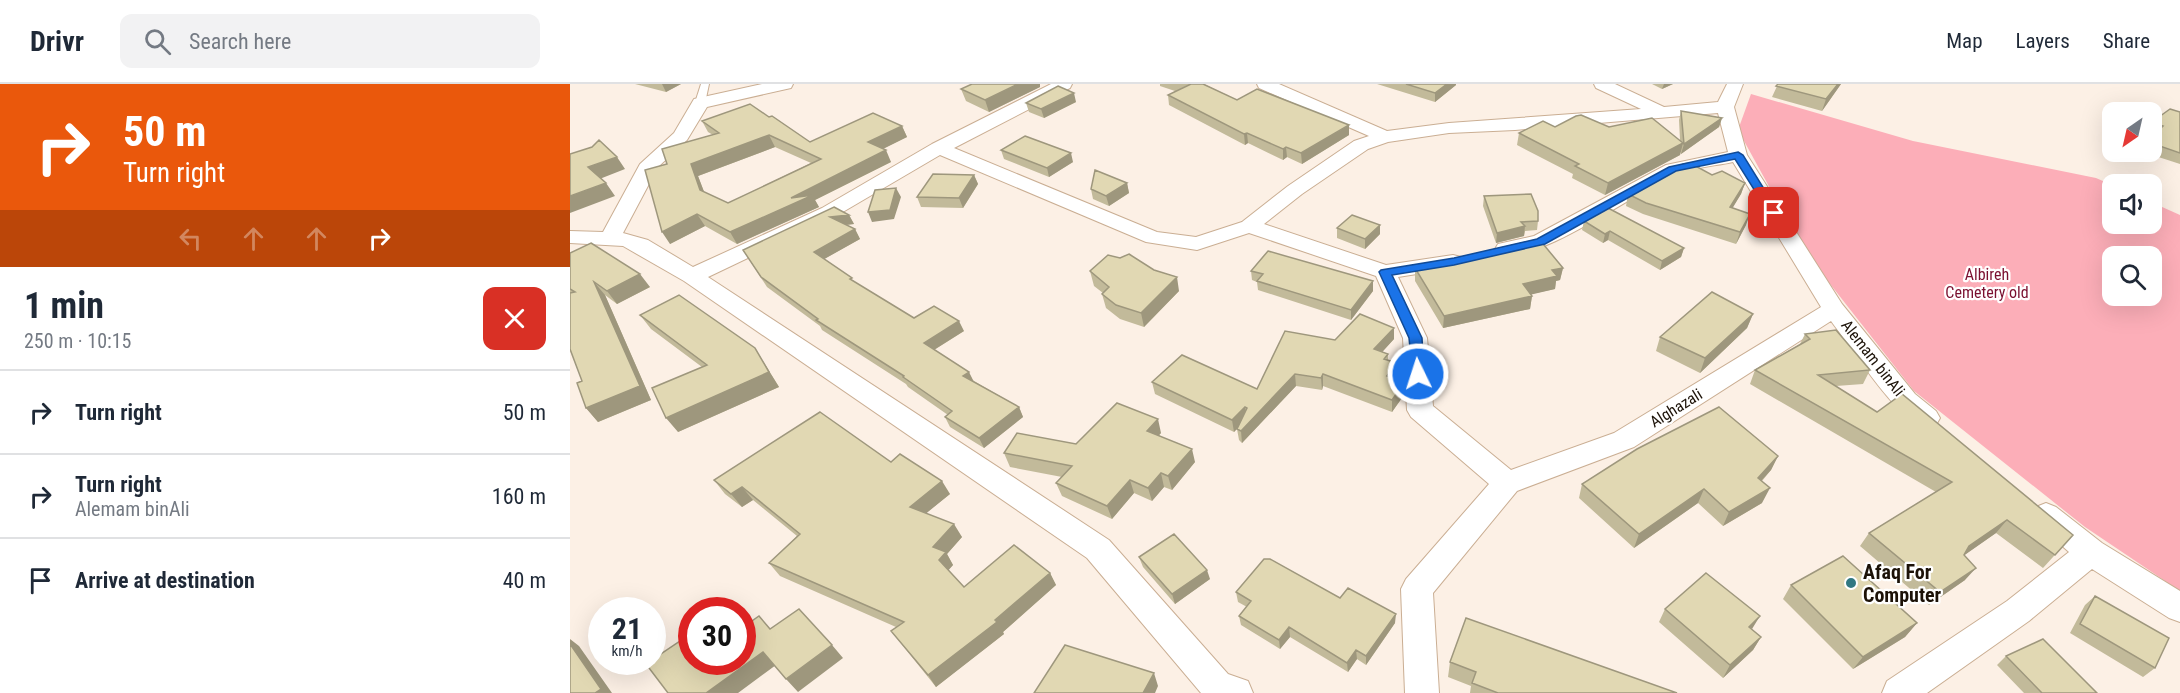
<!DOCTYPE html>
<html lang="en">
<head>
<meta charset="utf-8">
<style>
  :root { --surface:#fff; --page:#f2f2f3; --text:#1f2937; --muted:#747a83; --line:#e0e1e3 }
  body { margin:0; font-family:"Roboto Condensed",sans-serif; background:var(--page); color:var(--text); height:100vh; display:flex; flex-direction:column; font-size:22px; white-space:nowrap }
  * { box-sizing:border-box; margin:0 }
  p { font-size:20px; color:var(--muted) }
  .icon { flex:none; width:33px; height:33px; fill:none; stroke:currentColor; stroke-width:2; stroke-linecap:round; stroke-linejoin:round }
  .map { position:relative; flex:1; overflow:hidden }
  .side { display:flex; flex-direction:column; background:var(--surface); width:570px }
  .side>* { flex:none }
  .hud { background:#ea580c; color:#fff; overflow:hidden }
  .needle { width:39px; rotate:214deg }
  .buttons { position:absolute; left:1532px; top:18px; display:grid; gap:12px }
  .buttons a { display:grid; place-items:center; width:60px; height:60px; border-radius:12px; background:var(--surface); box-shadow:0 6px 24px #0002; font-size:30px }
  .speed { position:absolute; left:18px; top:513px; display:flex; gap:12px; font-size:30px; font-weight:700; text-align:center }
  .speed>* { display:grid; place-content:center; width:78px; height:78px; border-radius:50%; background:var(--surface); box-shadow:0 6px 24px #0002; line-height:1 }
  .speed small { font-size:15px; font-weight:400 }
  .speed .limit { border:9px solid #d22; background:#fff; color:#111 }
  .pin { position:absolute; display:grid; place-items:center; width:51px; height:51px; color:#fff; margin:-26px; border-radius:12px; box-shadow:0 3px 9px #0006 }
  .me { position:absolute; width:66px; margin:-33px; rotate:356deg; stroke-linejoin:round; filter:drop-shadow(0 0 4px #0008) }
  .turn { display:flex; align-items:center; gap:21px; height:126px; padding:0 24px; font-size:27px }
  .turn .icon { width:78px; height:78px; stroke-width:2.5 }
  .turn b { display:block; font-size:42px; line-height:51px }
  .lanes { display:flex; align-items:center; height:57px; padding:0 24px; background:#0003; justify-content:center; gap:30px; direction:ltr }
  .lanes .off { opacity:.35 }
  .round { display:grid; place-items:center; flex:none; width:63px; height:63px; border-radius:12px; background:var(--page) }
  .head { display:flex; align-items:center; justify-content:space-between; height:102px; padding:0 24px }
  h1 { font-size:36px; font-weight:700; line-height:45px }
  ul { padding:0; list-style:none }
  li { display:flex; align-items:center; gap:18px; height:84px; padding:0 24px; border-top:2px solid var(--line) }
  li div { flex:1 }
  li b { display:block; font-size:22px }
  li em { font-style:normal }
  header { display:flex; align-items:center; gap:36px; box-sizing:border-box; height:84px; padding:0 30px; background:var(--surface); border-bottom:2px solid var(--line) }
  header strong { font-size:28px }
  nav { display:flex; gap:33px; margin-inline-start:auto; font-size:21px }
  .search { width:420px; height:54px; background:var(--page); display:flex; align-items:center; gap:15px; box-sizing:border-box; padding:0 21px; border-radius:12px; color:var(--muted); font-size:22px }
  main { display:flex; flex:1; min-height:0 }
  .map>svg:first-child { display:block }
  .green { fill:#fcaeb8; fill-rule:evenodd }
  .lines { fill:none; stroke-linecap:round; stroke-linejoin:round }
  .lane-casing { stroke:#caae93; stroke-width:2 }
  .street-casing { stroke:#caae93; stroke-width:2 }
  .lane { fill:#fff; fill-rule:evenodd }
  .street { fill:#fff; fill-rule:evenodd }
  .wall { fill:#c2ba9a; fill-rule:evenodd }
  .shaded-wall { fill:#9e977d }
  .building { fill:#e1d8b3; stroke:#9e977d; stroke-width:1.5; fill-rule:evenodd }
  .route { fill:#1a73e8; stroke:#114b97; stroke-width:1.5 }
  .poi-dot { fill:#317882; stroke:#fff; stroke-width:2 }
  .labels { text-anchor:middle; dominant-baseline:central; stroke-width:4.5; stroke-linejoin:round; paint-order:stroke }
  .park-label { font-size:16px; fill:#7a0f2f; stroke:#fff }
  .street-label { font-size:16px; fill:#1c1208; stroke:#fff }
  .near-poi-label { font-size:20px; font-weight:bold; fill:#1c1208; stroke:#fff; text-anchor:start }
</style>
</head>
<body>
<header>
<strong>Drivr</strong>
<div class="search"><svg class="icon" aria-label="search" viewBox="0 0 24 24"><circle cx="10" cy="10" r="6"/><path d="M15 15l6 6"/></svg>Search here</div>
<nav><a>Map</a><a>Layers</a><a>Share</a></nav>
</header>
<main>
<section class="side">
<div class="hud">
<div class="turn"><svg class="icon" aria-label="right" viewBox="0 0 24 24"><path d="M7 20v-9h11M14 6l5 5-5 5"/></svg><div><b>50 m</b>Turn right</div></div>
<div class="lanes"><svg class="icon off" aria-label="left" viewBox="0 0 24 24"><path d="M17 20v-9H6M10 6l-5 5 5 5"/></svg><svg class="icon off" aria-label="ahead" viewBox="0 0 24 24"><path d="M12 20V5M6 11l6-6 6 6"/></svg><svg class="icon off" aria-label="ahead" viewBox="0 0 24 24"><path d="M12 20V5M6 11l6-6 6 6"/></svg><svg class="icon" aria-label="right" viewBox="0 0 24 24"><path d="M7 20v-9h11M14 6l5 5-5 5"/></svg></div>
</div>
<div class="head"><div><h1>1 min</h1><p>250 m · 10:15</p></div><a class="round" style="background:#d93025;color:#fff"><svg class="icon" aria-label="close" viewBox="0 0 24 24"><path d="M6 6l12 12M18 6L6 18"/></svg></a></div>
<ul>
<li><svg class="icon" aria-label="right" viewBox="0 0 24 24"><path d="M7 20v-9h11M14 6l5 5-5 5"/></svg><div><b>Turn right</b></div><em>50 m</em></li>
<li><svg class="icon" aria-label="right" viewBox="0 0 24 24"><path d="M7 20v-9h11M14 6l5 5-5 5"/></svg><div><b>Turn right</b><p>Alemam binAli</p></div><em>160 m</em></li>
<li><svg class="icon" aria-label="arrive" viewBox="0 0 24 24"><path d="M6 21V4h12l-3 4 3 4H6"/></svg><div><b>Arrive at destination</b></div><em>40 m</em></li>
</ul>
</section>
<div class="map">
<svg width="1610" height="609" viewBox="0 0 1610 609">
  <rect width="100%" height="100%" fill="#fcf0e5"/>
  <path class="green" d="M1181 10 1343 57 1526 94 1542 101V140H1581V118L1610 131V507L1515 443 1344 307 1235 168 1168 46ZM1542 172H1581V212H1542Z"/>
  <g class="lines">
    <g class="lane-casing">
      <path id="lane" d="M131 0H139L135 19 130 22 125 19Z"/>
    </g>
    <g class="street-casing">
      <path id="street" d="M192 0H223L221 4 137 23 117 56 88 83 53 149 78 156 123 183 252 124 362 60 481 0H502L500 4 384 64 587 148 626 153 672 138 718 102 784 57 799 52 689 4 687 0H709L817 47 879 39 1071 25 1026 4 1024 0H1045L1094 23 1148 18 1157 0H1173L1164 23 1177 71 1272 220 1345 310 1366 327 1370 334 1366 341C1360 343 1355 344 1348 341 1323 328 1280 262 1261 237L1064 363 947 407 863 509 869 609H835L831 505 836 495 919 400 841 333 837 326 833 254 806 192 679 149 627 166 576 158 370 71 266 132 138 193 539 456 658 590 678 597 683 609H631L517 474 114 197 53 162 0 159V147L33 148 70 80 104 49 124 15ZM1148 29 1158 68 1096 81 964 152 928 160 925 165 928 170C972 180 1065 107 1108 90 1125 83 1145 82 1163 78L1251 223 1044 349 941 386 863 322 857 254 828 193 891 183 894 178 891 173 883 171 816 181 694 140 732 110 798 65 818 58 879 49 945 46Z
        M1476 419 1486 423 1532 459 1610 507V538L1599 534 1522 485 1459 537 1357 609H1312L1317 597 1437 517 1499 468 1466 439 1461 431 1466 423Z"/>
    </g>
    <use href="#lane" class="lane"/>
    <use href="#street" class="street"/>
  </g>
  <path class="wall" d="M65 0H111L96 8Z
    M590 0H634L667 16 779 51 732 80 717 73 713 76 678 59 675 61 599 21 598 11 605 7 590 2Z
    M807 0H886V1L865 18Z
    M1082 0H1103L1092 5Z
    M1208 0H1271L1252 27 1202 13Z
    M470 3 419 28 396 17 391 5Z
    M506 18 474 34 459 28 456 19Z
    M1111 27 1152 34 1149 43 1111 70V67L1110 71 1035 111 1002 94 1003 90 947 61 949 49 985 43H1039L1110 56 1109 36Z
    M1610 28V80L1573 68H1581V53L1584 50 1581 49V40L1582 38Z
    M199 33 240 58 332 42 337 53 312 65 321 78 245 116 249 123 167 160 135 142 100 160 97 80 143 51 138 48 132 37ZM205 63 241 79 158 119 134 108 128 92Z
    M431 66 503 78 479 93 434 75Z
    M404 91 408 100 393 124 351 123 347 113Z
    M1142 91 1175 99 1171 110 1162 124 1176 141 1166 160 1073 130 1056 122 1058 110Z
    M557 99 559 109 539 122 523 115 521 105Z
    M914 112 968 137 967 146 955 147 954 152 926 159 913 122Z
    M279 131 284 140 276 141 285 145 290 155 254 175 285 198 344 234 394 247 364 266 404 297 449 323 453 333 414 364 380 343 375 333 378 331 338 303 336 300 252 246 250 242 197 203 173 166Z
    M1014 137 1114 164 1111 173 1090 186 1038 156 1033 159 1012 146Z
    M810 141V150L795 165 767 154V144Z
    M0 169 80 203 47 220 35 211 81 316 28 338 16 324 12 297 0 265Z
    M845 184H993L990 196 986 197 985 205 961 210 962 212 960 225 873 244 845 197Z
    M520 187 609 207 574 243 550 235 536 224 532 210 533 209 524 202Z
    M681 187 803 207 781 236 688 206 687 198 682 196Z
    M1183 230 1177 244 1130 289 1086 267 1090 253Z
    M70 231 194 279 209 303 108 348 132 283 81 245Z
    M824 244V255L812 268 818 270V276L826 291 824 295 834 299V311L822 328 753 302 752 306 726 302 672 359 669 356 667 345 664 348 585 310 582 298 687 305 765 256Z
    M1235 250 1300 286 1293 300 1266 302 1503 451 1473 484 1426 449 1394 471 1395 496 1359 521 1290 462 1299 449 1366 408 1180 300 1185 286 1230 260Z
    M591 349 589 351 625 378 602 406 594 403 582 417 564 409 542 435 492 412 486 399 492 393 440 383 434 369Z
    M1208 372 1201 386 1192 397V419L1153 442 1128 419 1064 464 1009 414 1012 400Z
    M321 378 380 410 356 429 392 453 377 470 383 481 378 486 394 503 480 489 486 501 433 548 434 550 366 603 321 547 326 543 210 492 199 479 227 452 183 416 172 423 155 410 144 396Z
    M569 473 640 495 605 520 573 483Z
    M1221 501 1347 539 1335 553 1283 585 1213 515Z
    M666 508 770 514 825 539 796 581 787 575 778 588 720 553 710 565 671 541 669 532 677 523 668 518Z
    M1525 512 1585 584 1573 593 1500 549 1515 521Z
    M1095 525 1182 546 1191 553 1183 566 1153 594 1089 538Z
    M1436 572 1527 609H1454L1427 581Z
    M880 578 1107 609H900L901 602 878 593Z"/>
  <path class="shaded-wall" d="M92 0H111L96 8Z
    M448 0H470V3L419 28 415 16Z
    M877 0H886V1L865 18V9Z
    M1094 0H1103L1092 5Z
    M1268 0H1271L1252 27 1256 15Z
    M504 9 506 18 474 34 471 25Z
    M1152 34 1149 43 1111 70 1114 60Z
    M779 41V51L732 80 731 69Z
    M332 42 337 53 303 70 298 58Z
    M677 49 678 59 675 61 674 50Z
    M199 51 205 63 128 92 138 118 130 106 121 80Z
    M1113 59 1110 71 1035 111 1038 99Z
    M716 63 717 73 713 76V65Z
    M316 66 321 78 245 116 249 123 167 160 160 148 221 114Z
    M501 69 503 78 479 93 477 84Z
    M47 73 55 85 27 96 18 83Z
    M404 91 408 100 393 124 389 114Z
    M36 99 45 112 0 129V112Z
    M557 99 559 109 539 122 536 112Z
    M1175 99 1171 110 1156 135 1160 123Z
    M326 104 331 113 324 135 302 138 298 128Z
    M127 130 135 142 100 160 92 148Z
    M1180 130 1176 141 1166 160 1170 148Z
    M279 131 284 140 265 142 260 133Z
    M810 141V150L795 165V155Z
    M955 142 954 152 926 159 927 149Z
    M285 145 290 155 249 178 244 168Z
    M1040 147 1038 156 1033 159 1035 150Z
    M1114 164 1111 173 1090 186 1092 177Z
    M993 184 990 196 986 197 985 205 951 213 953 200 982 186Z
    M70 190 80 203 47 220 37 207Z
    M607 193 609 207 574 243 571 229Z
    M803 197V207L781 236V226Z
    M24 198 35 211 81 316 28 338 16 324Z
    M962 212 960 225 873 244 874 232Z
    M1183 230 1177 244 1130 289 1135 274Z
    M389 237 394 247 359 269 354 259Z
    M824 244V255L804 277V265Z
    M185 264 209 303 108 348 96 334Z
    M827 279 826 291 817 304V292Z
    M399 288 404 298 393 292Z
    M725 290 726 302 672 359 671 347Z
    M753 290V302L752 306 751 294Z
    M834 299V311L822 328V316Z
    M449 323 453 333 414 364 409 354Z
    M675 323 677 334 664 348 662 336Z
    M588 335 591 349 581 360 577 347Z
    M622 365 625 378 602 406 598 392Z
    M1208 372 1201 386 1181 408 1188 394Z
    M591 389 594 403 582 417 578 404Z
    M560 396 564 409 542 435 537 422Z
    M372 397 380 410 348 436 340 423Z
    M172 403 183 416 172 423 161 410Z
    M1200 404 1192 419 1153 442 1159 428Z
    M1134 405 1128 419 1064 464 1069 450Z
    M1437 436 1426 449 1389 475 1399 462Z
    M384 440 392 453 377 470 383 481 376 489 369 476 363 463Z
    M1406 484 1395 496 1359 521 1370 508Z
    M637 486 640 495 605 520 602 510Z
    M480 489 486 501 433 548 434 550 366 603 358 591 425 536Z
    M826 530 825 539 796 581V572Z
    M1190 532 1182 545 1179 543Z
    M1347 539 1335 553 1283 585 1293 573Z
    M719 543 720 553 710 565 709 556Z
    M1191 553 1183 566 1153 594 1160 581Z
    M0 555 9 562 42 609H25L0 560Z
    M262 561 273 574 228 608 216 595Z
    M786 566 787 575 778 588 777 579Z
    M193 568 206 581 168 609H136Z
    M584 589 588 602 585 609H573Z"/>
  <path class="building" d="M402 0H448L415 16 391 5Z
    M621 0H633L667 16 687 5 779 41 731 69 716 63 713 65 677 49 674 50 598 11Z
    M836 0H877L865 9Z
    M1208 0H1268L1256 15 1206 2Z
    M488 2 504 9 471 25 456 19Z
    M180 20 199 33 202 32 240 58 303 29 332 42 298 58 316 66 221 114 243 111 160 148 127 130 92 148 75 86 97 80 92 65 149 49 132 37ZM199 51 251 75 158 119 130 106 121 80Z
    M1600 25 1610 28V69L1581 59V53L1593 42 1582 38Z
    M1111 27 1152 34 1114 60Z
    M1011 31 1039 43 1082 34 1113 59 1038 99 1005 82 1009 80 949 49 973 37 985 43 1006 32Z
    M455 52 501 69 477 84 431 66Z
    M29 56 47 73 18 83 36 99 0 112V70L22 63Z
    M1120 79 1142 91 1152 87 1175 99 1160 123 1180 130 1170 148 1076 119 1058 110 1113 80Z
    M525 86 557 99 536 112 521 105Z
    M363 90 404 91 389 114 347 113Z
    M326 104 320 126 298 128 305 106Z
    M961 110 968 127V137L951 138 955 142 927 149 914 112Z
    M264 123 279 131 260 133 285 145 244 168 282 194 280 195 344 234 364 222 389 237 354 259 399 288 393 292 449 323 409 354 375 333 382 327 333 293 334 292 246 236 248 235 191 193 173 166Z
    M1038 124 1114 164 1092 177 1040 147 1035 150 1014 137Z
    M782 131 810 141 795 155 767 144Z
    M969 155 993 184 982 186 987 192 953 200 962 212 874 232 845 184Z
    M21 159 70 190 37 207 24 198 70 302 16 324 7 299 12 297 0 265V209L5 208 0 205V169Z
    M698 167 803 197 781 226 687 197 693 190 681 187Z
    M559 170 584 186 607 193 571 229 546 221 532 210 539 203 520 187 538 171 550 174Z
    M1142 208 1183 230 1135 274 1090 253Z
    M109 211 185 264 199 288 96 334 82 304 137 281 70 231Z
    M790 230 824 244 804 265 818 270 814 275 827 279 817 292 834 299 822 316 753 290 751 294 725 290 671 347 667 345 677 324 675 323 662 336 582 298 612 271 687 305 715 247 765 256Z
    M1266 246 1300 286 1248 291 1307 328 1332 310 1503 451 1485 471 1437 436 1399 462 1394 471 1406 484 1370 508 1299 449 1382 398 1185 286 1240 255 1235 250Z
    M547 319 588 335 577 347 622 365 598 392 591 389 578 404 560 396 537 422 486 399 502 382 434 369 447 349 506 360Z
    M1149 323 1208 372 1188 394 1200 404 1159 428 1134 405 1069 450 1012 400 1067 365Z
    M250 328 321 378 330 370 372 397 340 423 384 440 363 463 376 468 369 476 394 503 444 461 480 489 425 536 427 538 358 591 321 547 334 538 199 479 230 450 172 403 161 410 144 396Z
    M604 450 637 486 602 510 569 473Z
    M1273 472 1347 539 1293 573 1221 501Z
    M694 475H700L770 514 778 504 826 530 796 572 786 566 777 579 719 543 709 556 669 532 681 517 666 508Z
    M1136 489 1190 532 1179 543 1191 553 1160 581 1095 525Z
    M1525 512 1599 554 1585 584 1510 540Z
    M163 521 168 526H155Z
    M229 525 262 561 216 595 193 568 136 609H98L76 580 80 578H82V576L122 549V578H172V532L179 539 189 532 200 545Z
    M896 534 1107 609H928L902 599 906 588 880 578Z
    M1473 555 1527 609H1472L1436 572Z
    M0 560 31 605 25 609H0Z
    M495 561 584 589 573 609H464Z"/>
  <path class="route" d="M1168 68 1173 71 1209 129 1208 131H1200L1165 75 1106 87 975 160 884 181 822 191 852 254 854 290 852 293H843L839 254 809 188 811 186 884 174 967 155 1099 83Z"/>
  <circle class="poi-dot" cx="1281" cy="499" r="6"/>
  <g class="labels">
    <g class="park-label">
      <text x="1417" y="190">Albireh<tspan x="1417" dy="18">Cemetery old</tspan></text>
    </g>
    <g class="street-label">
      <text transform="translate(1303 274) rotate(52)">Alemam binAli</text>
      <text transform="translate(1106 324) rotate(-32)">Alghazali</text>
    </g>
    <g class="near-poi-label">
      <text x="1293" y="488">Afaq For<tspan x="1293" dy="23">Computer</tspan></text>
    </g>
  </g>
</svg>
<div class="buttons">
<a><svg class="needle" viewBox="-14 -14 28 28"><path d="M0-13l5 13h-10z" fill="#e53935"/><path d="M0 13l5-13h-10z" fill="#747a83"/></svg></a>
<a><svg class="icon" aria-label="sound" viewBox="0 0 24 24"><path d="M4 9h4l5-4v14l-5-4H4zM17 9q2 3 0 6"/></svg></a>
<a><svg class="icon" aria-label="search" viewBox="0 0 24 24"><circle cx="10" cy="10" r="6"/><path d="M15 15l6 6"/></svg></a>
</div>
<div class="speed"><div>21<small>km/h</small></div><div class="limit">30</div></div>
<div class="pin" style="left:1204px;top:129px;background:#d93025"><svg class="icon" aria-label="arrive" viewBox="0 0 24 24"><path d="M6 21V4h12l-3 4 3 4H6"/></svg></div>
<svg class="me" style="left:848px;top:290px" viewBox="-20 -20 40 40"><circle r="17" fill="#1a73e8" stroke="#fff" stroke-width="3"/><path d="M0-11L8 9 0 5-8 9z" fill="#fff"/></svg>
</div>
</main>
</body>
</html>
